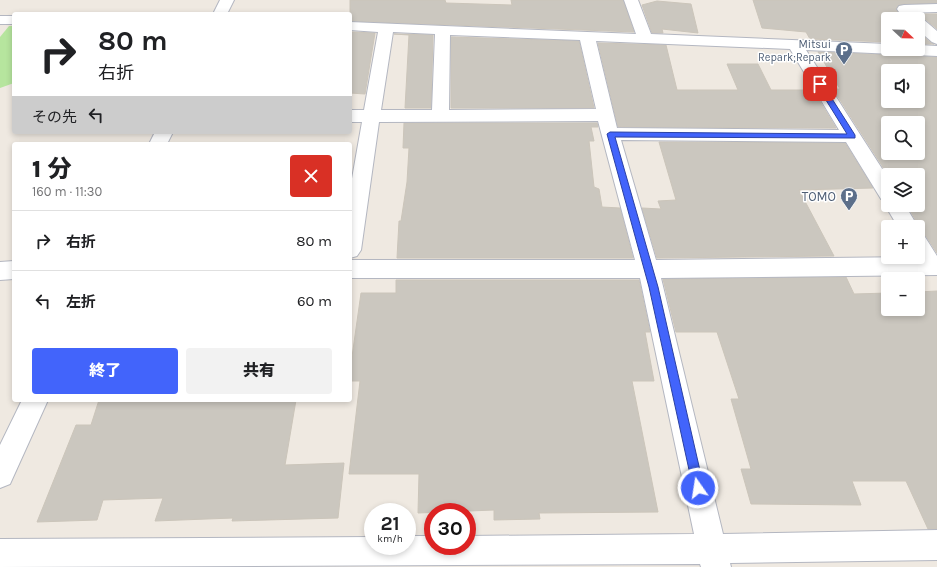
<!DOCTYPE html>
<html lang="ja">
<head>
<meta charset="utf-8">
<style>
  :root { --surface:#fff; --page:#f2f2f2; --text:#202124; --muted:#757577; --line:#e0e0e0; --accent:#4264fb }
  body { margin:0; font-family:Karla,"Noto Sans JP",sans-serif; background:var(--page); color:var(--text); height:100vh; display:flex; flex-direction:column; font-size:15px; white-space:nowrap }
  * { box-sizing:border-box; margin:0 }
  p { font-size:13px; color:var(--muted) }
  .icon { flex:none; width:22px; height:22px; fill:none; stroke:currentColor; stroke-width:2; stroke-linecap:round; stroke-linejoin:round }
  .map { position:relative; flex:1; overflow:hidden }
  .details { position:absolute; left:12px; top:142px; width:340px; height:260px; display:flex; flex-direction:column; background:var(--surface); border-radius:4px; box-shadow:0 2px 6px #0003 }
  .details>* { flex:none }
  .guide { position:absolute; left:12px; top:12px; width:340px; height:122px; border-radius:4px; box-shadow:0 2px 6px #0003; background:#fff; color:var(--text); overflow:hidden }
  .needle { width:26px; rotate:112deg }
  .buttons { position:absolute; left:881px; top:12px; display:grid; gap:8px }
  .buttons a { display:grid; place-items:center; width:44px; height:44px; border-radius:4px; background:var(--surface); box-shadow:0 2px 6px #0003; font-size:20px }
  .speed { position:absolute; left:364px; top:503px; display:flex; gap:8px; font-size:20px; font-weight:700; text-align:center }
  .speed>* { display:grid; place-content:center; width:52px; height:52px; border-radius:50%; background:var(--surface); box-shadow:0 2px 6px #0003; line-height:1 }
  .speed small { font-size:10px; font-weight:400 }
  .speed .limit { border:6px solid #d22; background:#fff; color:#111 }
  .pin { position:absolute; display:grid; place-items:center; width:34px; height:34px; color:#fff; margin:-17px; border-radius:8px; box-shadow:0 2px 6px #0006 }
  .me { position:absolute; width:44px; margin:-22px; rotate:347deg; stroke-linejoin:round; filter:drop-shadow(0 0 3px #0008) }
  .turn { display:flex; align-items:center; gap:14px; height:84px; padding:0 20px; font-size:18px }
  .turn .icon { width:52px; height:52px; stroke-width:2.5 }
  .turn b { display:block; font-size:28px; line-height:34px }
  .then { display:flex; align-items:center; height:38px; padding:0 20px; background:#0003; gap:8px; font-size:15px }
  .round { display:grid; place-items:center; flex:none; width:42px; height:42px; border-radius:4px; background:var(--page) }
  .headline { display:flex; align-items:center; justify-content:space-between; height:68px; padding:0 20px }
  h1 { font-size:24px; font-weight:800; line-height:30px }
  .cta { display:flex; gap:8px; margin-top:auto; padding:8px 20px }
  .cta a { flex:1; height:46px; border-radius:4px; background:var(--accent); color:#fff; font-size:16px; font-weight:800; line-height:46px; text-align:center }
  .cta a+a { background:var(--page); color:var(--text) }
  ul { padding:0; list-style:none }
  li { display:flex; align-items:center; gap:12px; height:60px; padding:0 20px; border-top:1px solid var(--line) }
  li div { flex:1 }
  li b { display:block; font-size:15px }
  li em { font-style:normal }
  .map>svg:first-child { display:block }
  .green { fill:#b6e59e }
  .building { fill:#cbc7bf; stroke:#cbc5ba; fill-rule:evenodd }
  .lines { fill:none; stroke-linecap:round; stroke-linejoin:round }
  .minor-casing { stroke:#b4b7c1; stroke-width:2 }
  .minor { fill:#fff; fill-rule:evenodd }
  .route { fill:#4264fb; stroke:#2b41a3 }
  .labels { text-anchor:middle; dominant-baseline:central; stroke-width:3; stroke-linejoin:round; paint-order:stroke }
  .far-service-label { font-size:11px; fill:#4e5e75; stroke:#fff; text-anchor:end }
  .service-label { font-size:13px; fill:#4e5e75; stroke:#fff; text-anchor:end }
</style>
</head>
<body>
<div class="map">
<svg width="937" height="567" viewBox="0 0 937 567">
  <rect width="100%" height="100%" fill="#efe9e1"/>
  <path class="green" d="M9 26H14V83L0 88V37Z"/>
  <path class="building" d="M350 0H445L446 3 512 5 511 0H623L634 32 350 21Z
    M753 0H937V3L904 4 899 5 896 8 898 13 904 14H937V29L924 18 918 17 912 19H888V42L810 39 806 32 762 28Z
    M657 1 691 4 698 33 662 29 663 33H652L642 5Z
    M350 32 375 33 365 94 350 93Z
    M918 32 931 43 934 44H918Z
    M394 34 433 35 431 108H405L409 35Z
    M451 37 579 41 594 108H451Z
    M598 43 666 45 677 90H738L727 64H758L771 90H813L836 128 618 127Z
    M818 52 937 57V253L926 236 920 234 918 231 919 226 907 205H918V175H888L833 89H840ZM888 71H918V101H888ZM888 123H918V153H888Z
    M404 123H597L598 127H591L594 141H589L594 187 599 189 602 207 620 208 633 258H397L399 221H401L407 182 409 148H403Z
    M659 142 845 143 873 188 799 190 834 256 657 258 642 208 661 209 658 201 676 200Z
    M846 277 854 294 888 293V309H918V292L937 291V529H928L906 481H852L861 505 751 504 741 469H751L731 399H739L717 332H676L663 279Z
    M396 280H639L650 332H645L654 381H632L658 512 539 513 540 519 494 520V510L418 513 419 474H349L360 381H350V371L361 293H396Z
    M99 400H296L285 465 344 463 338 518 232 521 233 518 155 521 163 498 103 500 97 520 37 522 76 425H91Z"/>
  <g class="lines">
    <g class="minor-casing">
      <path id="minor" d="M220 0H234L227 14H213Z
        M624 0H638L651 34 888 44V49H918V45L937 46V56L806 50 888 178V205H905L918 227H898L885 205 887 201 881 199 846 142 621 140 656 260 916 257H918V235L925 237 937 256V275L661 278 723 534 937 530V560L730 563 731 567H701L700 564 0 567V539L373 537V546H407V536H433V546H467V536L694 534 640 278H350V260H635L598 121 379 122 361 250 357 256 350 258V190L362 122H350V110H364L378 32 350 30V22L636 34ZM393 32 435 34 432 110H381ZM450 35 580 40 596 109 449 110ZM596 41 790 49 839 130 617 128Z
        M937 4V12L904 13 899 12 897 9 899 6 904 5Z
        M0 16H14V24H0Z
        M918 18 923 19 937 31V44L932 42 918 30V19H913Z
        M155 132H173L167 144H149Z
        M14 261V279L0 280V262Z
        M22 400H48L10 484 0 488V445Z"/>
    </g>
    <use href="#minor" class="minor"/>
  </g>
  <path class="route" d="M820 82 822 83 855 135V138L615 137 658 287 704 488 702 492 698 493 694 492 693 488 649 287 607 134 610 132 847 134 816 84Z"/>
  <defs>
    <g id="parking-pin" transform="scale(0.9)"><path d="M0 17L-7.5 6A9.5 9.5 0 1 1 7.5 6Z" fill="#5c6f8a" stroke="#fff"/><path d="M-3.5-5.5H1a3.5 3.5 0 0 1 0 7H-1V5.5H-3.5ZM-1-3.4V-.6H.8a1.4 1.4 0 0 0 0-2.8Z" fill="#fff"/></g>
  </defs>
  <g fill-rule="evenodd">
    <use href="#parking-pin" x="844" y="50"/>
    <use href="#parking-pin" x="849" y="196"/>
  </g>
  <g class="labels">
    <g class="far-service-label">
      <text x="831" y="44">Mitsui<tspan x="831" dy="13">Repark;Repark</tspan></text>
    </g>
    <g class="service-label">
      <text x="836" y="196">TOMO</text>
    </g>
  </g>
</svg>
<div class="buttons">
<a><svg class="needle" viewBox="-14 -14 28 28"><path d="M0-13l5 13h-10z" fill="#e53935"/><path d="M0 13l5-13h-10z" fill="#757577"/></svg></a>
<a><svg class="icon" aria-label="sound" viewBox="0 0 24 24"><path d="M4 9h4l5-4v14l-5-4H4zM17 9q2 3 0 6"/></svg></a>
<a><svg class="icon" aria-label="search" viewBox="0 0 24 24"><circle cx="10" cy="10" r="6"/><path d="M15 15l6 6"/></svg></a>
<a><svg class="icon" aria-label="layers" viewBox="0 0 24 24"><path d="M12 4l9 5-9 5-9-5zM3 14l9 5 9-5"/></svg></a>
<a>+</a>
<a>−</a>
</div>
<div class="speed"><div>21<small>km/h</small></div><div class="limit">30</div></div>
<div class="pin" style="left:820px;top:84px;background:#d93025"><svg class="icon" aria-label="arrive" viewBox="0 0 24 24"><path d="M6 21V4h12l-3 4 3 4H6"/></svg></div>
<svg class="me" style="left:698px;top:488px" viewBox="-20 -20 40 40"><circle r="17" fill="#4264fb" stroke="#fff" stroke-width="3"/><path d="M0-11L8 9 0 5-8 9z" fill="#fff"/></svg>
<div class="guide">
<div class="turn"><svg class="icon" aria-label="right" viewBox="0 0 24 24"><path d="M7 20v-9h11M14 6l5 5-5 5"/></svg><div><b>80 m</b>右折</div></div>
<div class="then">その先<svg class="icon" aria-label="left" viewBox="0 0 24 24"><path d="M17 20v-9H6M10 6l-5 5 5 5"/></svg></div>
</div>
<section class="details">
<div class="headline"><div><h1>1 分</h1><p>160 m · 11:30</p></div><a class="round" style="background:#d93025;color:#fff"><svg class="icon" aria-label="close" viewBox="0 0 24 24"><path d="M6 6l12 12M18 6L6 18"/></svg></a></div>
<ul>
<li><svg class="icon" aria-label="right" viewBox="0 0 24 24"><path d="M7 20v-9h11M14 6l5 5-5 5"/></svg><div><b>右折</b></div><em>80 m</em></li>
<li><svg class="icon" aria-label="left" viewBox="0 0 24 24"><path d="M17 20v-9H6M10 6l-5 5 5 5"/></svg><div><b>左折</b></div><em>60 m</em></li>
</ul>
<div class="cta"><a>終了</a><a>共有</a></div>
</section>
</div>
</body>
</html>
